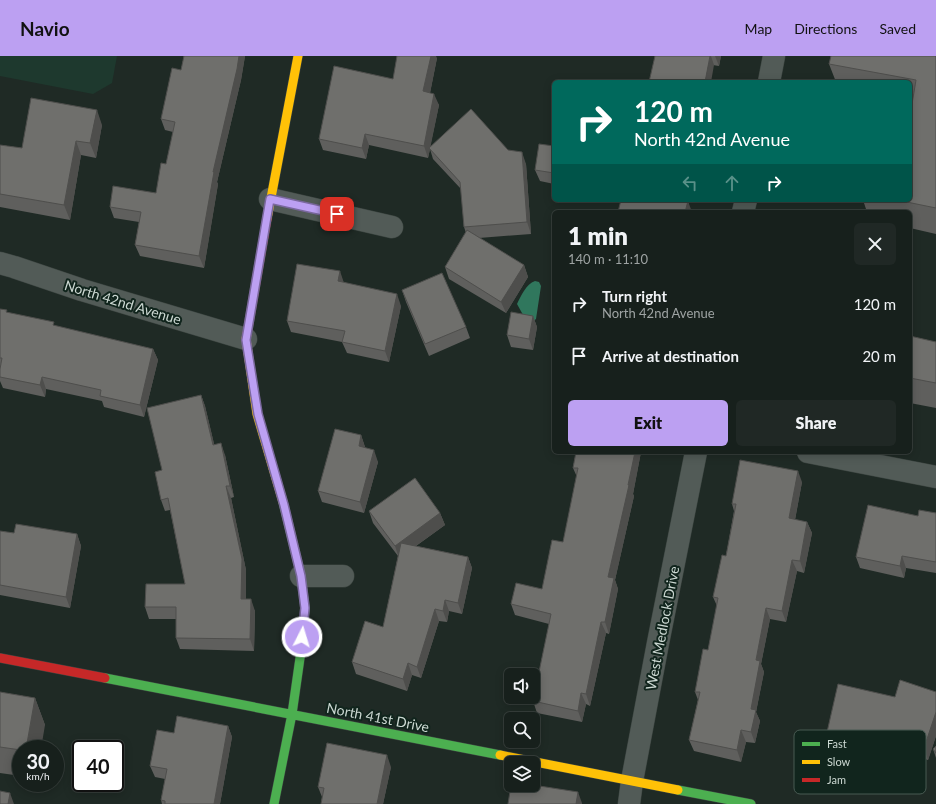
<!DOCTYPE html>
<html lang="en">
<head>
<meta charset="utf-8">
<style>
  :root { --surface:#17201c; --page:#202825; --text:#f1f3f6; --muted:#9ea3a3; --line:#363e3b; --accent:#bca0f2 }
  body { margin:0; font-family:Lato,sans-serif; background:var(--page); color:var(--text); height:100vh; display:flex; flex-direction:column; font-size:15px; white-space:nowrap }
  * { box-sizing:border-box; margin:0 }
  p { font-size:13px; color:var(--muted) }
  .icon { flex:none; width:22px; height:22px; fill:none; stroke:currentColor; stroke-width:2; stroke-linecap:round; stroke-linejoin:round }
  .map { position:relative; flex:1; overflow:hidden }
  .sheet { position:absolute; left:552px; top:154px; width:360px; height:244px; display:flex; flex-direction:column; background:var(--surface); border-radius:6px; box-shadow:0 2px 10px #0003,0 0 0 1px var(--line) }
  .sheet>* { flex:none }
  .hud { position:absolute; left:552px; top:24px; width:360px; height:122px; border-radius:6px; box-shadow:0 2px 10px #0003,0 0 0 1px var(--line); background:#00695c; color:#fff; overflow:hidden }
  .controls { position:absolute; left:504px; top:612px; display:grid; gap:8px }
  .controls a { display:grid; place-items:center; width:36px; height:36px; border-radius:6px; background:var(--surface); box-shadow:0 2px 10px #0003,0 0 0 1px var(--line); font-size:20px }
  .speed { position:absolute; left:12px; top:684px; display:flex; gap:8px; font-size:20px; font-weight:700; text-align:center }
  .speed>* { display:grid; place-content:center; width:52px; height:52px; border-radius:50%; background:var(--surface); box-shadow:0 2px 10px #0003,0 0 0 1px var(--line); line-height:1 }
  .speed small { font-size:10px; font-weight:400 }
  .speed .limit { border:2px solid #111; border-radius:6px; background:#fff; color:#111 }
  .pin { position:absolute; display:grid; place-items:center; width:34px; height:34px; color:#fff; margin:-17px; border-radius:8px; box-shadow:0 2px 6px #0006 }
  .me { position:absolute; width:44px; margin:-22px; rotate:5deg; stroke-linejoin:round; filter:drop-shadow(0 0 3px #0008) }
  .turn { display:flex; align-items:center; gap:14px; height:84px; padding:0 16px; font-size:18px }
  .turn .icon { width:52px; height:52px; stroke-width:2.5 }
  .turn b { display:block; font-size:28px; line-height:34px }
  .lanes { display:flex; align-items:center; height:38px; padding:0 16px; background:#0003; justify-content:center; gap:20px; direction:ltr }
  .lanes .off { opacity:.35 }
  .round { display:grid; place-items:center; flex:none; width:42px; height:42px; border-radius:6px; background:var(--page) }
  .summary { display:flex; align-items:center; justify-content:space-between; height:68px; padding:0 16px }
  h1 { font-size:24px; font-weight:800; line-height:30px }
  .cta { display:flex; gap:8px; margin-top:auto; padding:8px 16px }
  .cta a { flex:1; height:46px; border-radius:6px; background:var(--accent); color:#111; font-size:16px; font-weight:800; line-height:46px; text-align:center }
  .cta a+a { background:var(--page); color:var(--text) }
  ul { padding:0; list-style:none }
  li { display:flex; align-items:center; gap:12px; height:52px; padding:0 16px }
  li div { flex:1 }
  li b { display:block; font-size:15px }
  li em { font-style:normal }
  header { display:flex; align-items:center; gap:24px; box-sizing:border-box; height:56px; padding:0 20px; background:var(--accent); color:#111 }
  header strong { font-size:19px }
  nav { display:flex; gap:22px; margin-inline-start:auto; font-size:14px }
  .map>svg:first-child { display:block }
  .built { fill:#1e392e }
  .water { fill:#30775d }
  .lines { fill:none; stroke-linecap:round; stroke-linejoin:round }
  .street-casing { stroke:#3c4541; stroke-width:23 }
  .fast-casing { stroke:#3c4541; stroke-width:10 }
  .slow-casing { stroke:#3c4541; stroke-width:10 }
  .jam-casing { stroke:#3c4541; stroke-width:10 }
  .street { stroke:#525b57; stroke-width:22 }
  .fast { stroke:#4caf50; stroke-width:9 }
  .slow { stroke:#ffc107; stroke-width:9 }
  .jam { stroke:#c62828; stroke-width:9 }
  .wall { fill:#5f5f5d }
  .shaded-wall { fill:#4e4e4c }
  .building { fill:#6f6f6c; stroke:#4e4e4c }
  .route-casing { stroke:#7a689d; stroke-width:10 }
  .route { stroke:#bca0f2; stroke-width:7 }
  .labels { text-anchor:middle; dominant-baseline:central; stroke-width:4; stroke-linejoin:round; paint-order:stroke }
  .street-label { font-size:14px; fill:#ccd8d2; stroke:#11251d }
  .key { fill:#11251d; stroke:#495b53; stroke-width:1 }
  .key-label { font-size:11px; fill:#ccd8d2 }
</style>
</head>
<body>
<header>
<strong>Navio</strong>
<nav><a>Map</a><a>Directions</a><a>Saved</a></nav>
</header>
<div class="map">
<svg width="936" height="748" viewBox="0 0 936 748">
  <rect width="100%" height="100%" fill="#1f2a25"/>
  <path class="built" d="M0 0H117L112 27 93 38 0 20Z"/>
  <path class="water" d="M535 225 539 226 541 230 536 263 532 266H527L517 248C521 240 526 228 535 225Z"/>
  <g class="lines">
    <g class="street-casing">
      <path id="street" d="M769 26 774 0
        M270 143 392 171
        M743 156 746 144
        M0 207 14 211 82 234 246 283
        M808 396 936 421
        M301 520H343
        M629 748 632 725 658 587 696 396"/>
    </g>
    <g class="fast-casing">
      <path id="fast" d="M105 622 500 699
        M678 734 751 748
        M274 748 292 658 303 581 305 552 301 520 283 446"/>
    </g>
    <g class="slow-casing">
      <path id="slow" d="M267 163 298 0
        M247 278 246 283 257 358 283 446
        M500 699 678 734"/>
    </g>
    <g class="jam-casing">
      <path id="jam" d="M247 278 267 163
        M0 602 105 622"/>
    </g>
    <use href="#street" class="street"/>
    <use href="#fast" class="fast"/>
    <use href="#slow" class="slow"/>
    <use href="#jam" class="jam"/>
  </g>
  <path class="wall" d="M184 0H245L241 24 217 126 218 128 204 212 140 200 135 189 139 166 114 162 110 151 156 137 166 108 173 76 165 74 161 63 181 14Z
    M655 0H721L719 10Z
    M936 0V178L910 172V156H867L863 144H910L912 49H910V26H836L829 8Z
    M437 2 430 37 439 49 430 91 508 94 526 108 531 178 479 182 524 209 528 221 506 257 449 223 445 211 466 177 464 171 461 133 433 103 430 93 428 102 369 89 366 103 323 94 319 83 393 23Z
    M102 69 96 102 81 99 70 164 0 151V89L22 92Z
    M554 90V128L540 125 535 114Z
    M344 226 401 250 389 306 347 297 342 286 291 276 287 265Z
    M402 234 466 271 470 282 429 300 406 246Z
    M0 253 8 257 55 270 153 293 158 304 144 361 104 351 102 345 46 333 45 341 3 332 0 325Z
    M533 260 537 271 533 294 511 291 507 279Z
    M910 280 936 286V352L910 347Z
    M201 339 205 350 214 388 225 399 234 441 231 442 246 514V543L255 555 254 595 180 593 176 582V563H149L145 551 185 528 170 454 165 455 161 444 162 414Z
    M361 379 365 391V392L378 406 364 457 322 446 318 435Z
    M576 396H641L633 438 634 440 615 524 618 533 609 578 606 577 590 650 586 648 582 666 537 657 533 645 549 568 515 559 511 548 542 533 563 486 577 421 573 412Z
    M802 426 795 464 807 466 812 477 804 517 797 515 786 566 770 563 761 608 764 616 756 656 760 665 755 687 746 686 741 706 694 695 689 684 698 644 695 636 708 594 717 550 713 541 726 500 734 455 732 448Z
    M369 455 440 457 445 469 416 490 468 501 472 512 462 558 449 555 447 566 439 565 421 622 412 619 407 635 356 618 352 606 383 571 398 500 373 467Z
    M936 457V517L906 512 904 522 860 512 856 501 918 460Z
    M0 475 14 477 77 478 81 490 70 552 0 539Z
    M0 636 35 642 45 669 21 693V720L0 717Z
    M936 636V680L928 704 875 686 871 706 829 696 825 685 895 641Z
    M228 670 232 681 220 748H162L161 744 165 723 155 721 150 710 174 677Z
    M936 690V702L933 693Z
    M391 711 383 748H321L322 741 318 731Z"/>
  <path class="shaded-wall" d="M239 0H245L241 24 217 126 218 128 204 212 199 200 213 116Z
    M431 0H436L437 2 428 47 423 35Z
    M710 0H711L714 9 711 26H705Z
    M715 0H721L719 10Z
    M434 38 439 49 430 93 429 92 430 93 428 102 424 90Z
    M97 54 102 69 96 102 90 87Z
    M365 78 369 89 366 103 362 92Z
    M76 85 81 99 70 164 64 149Z
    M522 96 526 108 531 178 527 166Z
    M683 144H689V148L692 156H685Z
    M524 209 528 221 506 257 501 246Z
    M340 215 344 227 338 225Z
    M397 238 401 250 389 306 385 295Z
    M533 260 537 271 533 294 529 283Z
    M153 293 158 304 144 361 140 349Z
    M42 321 46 333 45 341 40 329Z
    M201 339 205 350 217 400 213 389Z
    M361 379 365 391 363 402 359 390Z
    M221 387 225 399 234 441 230 430Z
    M374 394 378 406 364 457 360 446Z
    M635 396H641L633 438 634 440 615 524 618 533 609 578 605 566 608 521Z
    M798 415 802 426 793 474 789 462Z
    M226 430 231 442 246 514V555L241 543Z
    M440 457 445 469 399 502 395 490Z
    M807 466 812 477 804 517 800 505Z
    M77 478 81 490 70 552 66 541Z
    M902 500 906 512 904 522 900 510Z
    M468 501 472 512 462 558 458 547Z
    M792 504 797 515 786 566 782 555Z
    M251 543 255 555 254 595 250 583Z
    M445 544 449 555 447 566 443 555Z
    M766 552 770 563 761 608 764 616 756 656 760 665 755 687 751 676V653L756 604Z
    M435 553 439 565 421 622 417 611Z
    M601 566 606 577 590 650 586 638Z
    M408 607 412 619 407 635 403 623Z
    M581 637 586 648 582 666 578 655Z
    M35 642 45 669 41 693H26Z
    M936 656V680L928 704 924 692Z
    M228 670 232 681 220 748H214Z
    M741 674 746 686 741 706 737 694Z
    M871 675 875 686 871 706 867 694Z
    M387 699 391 711 383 748H377Z
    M578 736 582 747V748H576Z
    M10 737 14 748H8Z"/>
  <path class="building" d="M184 0H239L237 13 213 116H214L199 200 135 189 141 156 110 151 113 130 156 137 161 107 166 108 175 66 161 63 172 12 181 14Z
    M397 0H431L423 35 434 38 424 90 365 78 362 92 319 83 334 10 393 23Z
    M655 0H710L705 26H649Z
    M831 0H936V152L897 144H910V60L916 24 829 8Z
    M31 42 97 54 90 87 76 85 64 149 0 138V89L22 92Z
    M471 53 508 94 522 96 527 166 464 171 460 126 429 92Z
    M539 88 554 90V117L535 114Z
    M621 144H684L688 145 685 156H618Z
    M467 174 524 209 501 246 445 211Z
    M297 208 340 215 338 225 397 238 385 295 342 286 345 275 287 265Z
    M442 217 466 271 425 288 402 234Z
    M0 253 7 254 6 256 54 266 53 269 153 293 140 349 100 340 101 334 42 321 40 329 0 321V313L2 302H0Z
    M511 256 533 260 529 283 507 279Z
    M910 280 936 286V327L910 322Z
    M201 339 213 389 221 387 230 430H226L242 503 241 543H251L250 583 176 582V551H145L146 528H185L168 442 161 444 155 416 162 414 147 352Z
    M335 373 361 379 359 390 374 394 360 446 318 435Z
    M576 396H635L628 429H629L608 521 614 522 605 566H601L586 638 581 637 578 655 533 645 551 558 511 548 516 527 542 533 552 484 563 486 578 412H573Z
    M740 404 798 415 789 462 807 466 800 505 792 504 782 555 766 552 756 604 760 605 751 653 756 654 751 676 741 674 737 694 689 684 700 636H695L703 593 708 594 718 542 713 541 722 499 726 500 736 448H732Z
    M415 422 440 457 395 490 369 455Z
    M868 449 918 460 919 454 936 457V506L902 500 900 510 856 501Z
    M16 468 77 478 66 541 0 529V475L14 477Z
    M401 487 468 501 458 547 445 544 443 555 435 553 417 611 408 607 403 623 352 606 365 565 383 571Z
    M900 624 936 636V656L924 692 871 675 867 694 825 685 838 628 895 641Z
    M0 636 35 642 26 693H21V694L0 691Z
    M177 660 228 670 214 748H165V745L161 744 167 713 150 710 157 674 174 677Z
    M327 687 387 699 377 748H321L324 732 318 731Z
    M936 690V697L933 693Z
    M511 729H533L578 736 576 748H508Z
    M0 735 10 737 8 748H0Z"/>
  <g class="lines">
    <g class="route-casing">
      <path id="route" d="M302 581 305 552 301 520 284 449 258 358 246 284 270 143 337 158"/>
    </g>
    <use href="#route" class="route"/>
  </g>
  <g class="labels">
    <g class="street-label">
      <text transform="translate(123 246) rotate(17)">North 42nd Avenue</text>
      <text transform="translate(662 572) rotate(-79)">West Medlock Drive</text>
      <text transform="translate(378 661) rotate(11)">North 41st Drive</text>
    </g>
  </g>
  <rect x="794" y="674" width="132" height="64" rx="6" class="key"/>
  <rect x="802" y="686" width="18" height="4" fill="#4caf50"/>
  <rect x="802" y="704" width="18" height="4" fill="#ffc107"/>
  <rect x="802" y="722" width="18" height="4" fill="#c62828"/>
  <g class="key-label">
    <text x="827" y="692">Fast</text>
    <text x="827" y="710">Slow</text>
    <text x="827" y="728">Jam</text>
  </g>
</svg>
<div class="controls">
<a><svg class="icon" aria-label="sound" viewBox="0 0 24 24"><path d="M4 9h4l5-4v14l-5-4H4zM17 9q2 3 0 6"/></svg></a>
<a><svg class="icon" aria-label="search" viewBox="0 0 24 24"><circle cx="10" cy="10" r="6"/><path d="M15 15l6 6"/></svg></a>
<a><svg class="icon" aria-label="layers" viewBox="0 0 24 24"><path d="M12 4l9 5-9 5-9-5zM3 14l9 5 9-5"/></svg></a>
</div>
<div class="speed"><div>30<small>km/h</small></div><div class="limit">40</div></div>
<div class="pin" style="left:337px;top:158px;background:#d93025"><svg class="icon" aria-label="arrive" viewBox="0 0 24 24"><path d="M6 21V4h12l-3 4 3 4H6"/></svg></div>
<svg class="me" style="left:302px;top:581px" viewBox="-20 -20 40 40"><circle r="17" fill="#bca0f2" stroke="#fff" stroke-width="3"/><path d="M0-11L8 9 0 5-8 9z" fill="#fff"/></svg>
<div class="hud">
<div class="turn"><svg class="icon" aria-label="right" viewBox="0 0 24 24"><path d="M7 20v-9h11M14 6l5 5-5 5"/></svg><div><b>120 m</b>North 42nd Avenue</div></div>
<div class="lanes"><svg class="icon off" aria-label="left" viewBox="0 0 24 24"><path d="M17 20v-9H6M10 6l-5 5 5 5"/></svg><svg class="icon off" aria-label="ahead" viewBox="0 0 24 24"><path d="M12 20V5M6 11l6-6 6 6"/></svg><svg class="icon" aria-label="right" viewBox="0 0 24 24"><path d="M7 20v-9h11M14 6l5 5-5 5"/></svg></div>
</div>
<section class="sheet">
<div class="summary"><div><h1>1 min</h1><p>140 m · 11:10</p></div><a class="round"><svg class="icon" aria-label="close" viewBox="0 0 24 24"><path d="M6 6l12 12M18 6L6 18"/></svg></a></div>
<ul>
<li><svg class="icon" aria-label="right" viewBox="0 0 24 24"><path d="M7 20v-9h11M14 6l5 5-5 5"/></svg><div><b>Turn right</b><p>North 42nd Avenue</p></div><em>120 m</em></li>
<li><svg class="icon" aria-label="arrive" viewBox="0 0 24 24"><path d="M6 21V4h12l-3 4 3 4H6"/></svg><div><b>Arrive at destination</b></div><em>20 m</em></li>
</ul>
<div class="cta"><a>Exit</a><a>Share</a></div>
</section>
</div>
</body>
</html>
